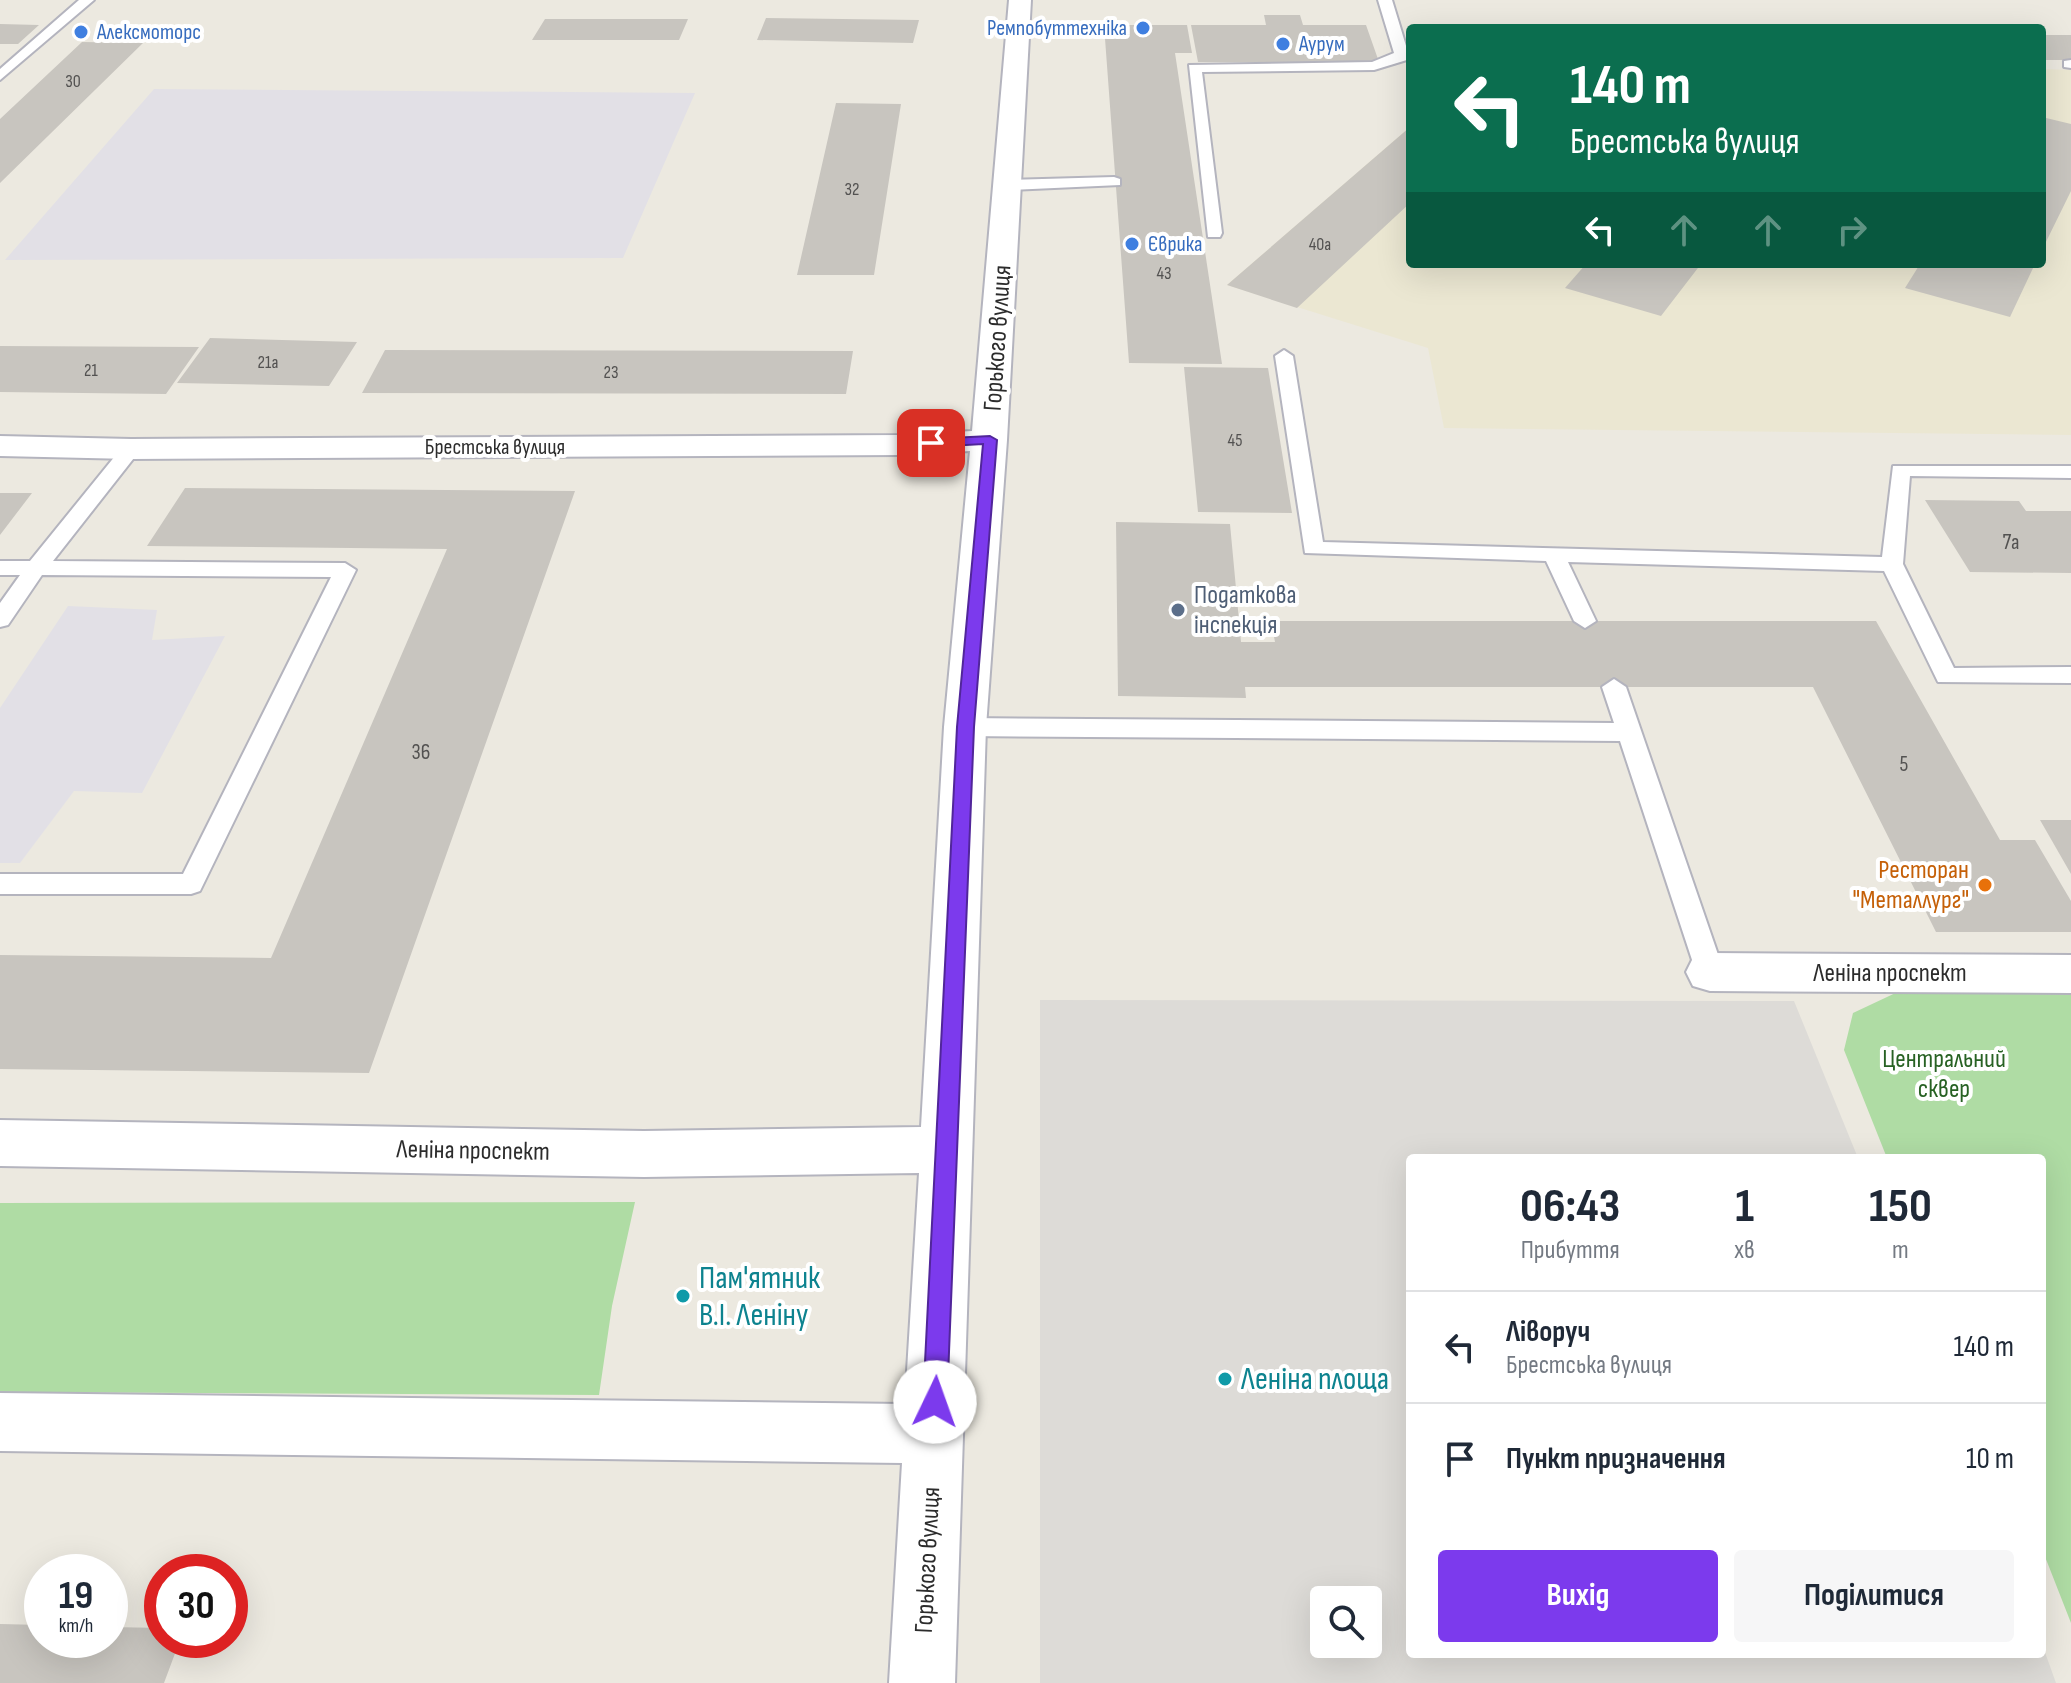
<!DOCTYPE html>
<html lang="uk">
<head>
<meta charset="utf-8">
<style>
  :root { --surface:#fff; --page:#f6f6f7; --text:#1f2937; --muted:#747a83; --line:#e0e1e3; --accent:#7c3aed }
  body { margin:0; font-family:"Sofia Sans Condensed",sans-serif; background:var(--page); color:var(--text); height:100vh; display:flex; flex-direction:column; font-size:30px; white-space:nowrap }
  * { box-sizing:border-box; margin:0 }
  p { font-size:26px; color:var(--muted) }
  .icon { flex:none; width:44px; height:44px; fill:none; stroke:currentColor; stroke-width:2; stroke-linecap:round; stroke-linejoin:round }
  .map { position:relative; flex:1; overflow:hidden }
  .panel { position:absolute; left:1406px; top:1154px; width:640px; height:504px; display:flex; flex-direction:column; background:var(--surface); border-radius:8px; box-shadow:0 8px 32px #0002 }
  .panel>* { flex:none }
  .guide { position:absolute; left:1406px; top:24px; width:640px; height:244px; border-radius:8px; box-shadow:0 8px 32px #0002; background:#0b6e4f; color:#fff; overflow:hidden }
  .controls { position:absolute; left:1310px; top:1586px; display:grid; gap:16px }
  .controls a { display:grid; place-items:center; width:72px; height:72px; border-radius:8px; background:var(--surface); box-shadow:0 8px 32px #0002; font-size:40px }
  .speed { position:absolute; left:24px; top:1554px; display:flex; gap:16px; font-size:40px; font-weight:700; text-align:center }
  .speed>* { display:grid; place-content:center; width:104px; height:104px; border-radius:50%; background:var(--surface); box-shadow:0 8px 32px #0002; line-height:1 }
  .speed small { font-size:20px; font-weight:400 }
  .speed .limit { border:12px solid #d22; background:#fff; color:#111 }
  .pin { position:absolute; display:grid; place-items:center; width:68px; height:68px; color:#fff; margin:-34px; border-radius:16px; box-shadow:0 4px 12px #0006 }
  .me { position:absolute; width:88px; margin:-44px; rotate:3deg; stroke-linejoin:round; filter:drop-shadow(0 0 6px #0008) }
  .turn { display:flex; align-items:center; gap:28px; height:168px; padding:0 32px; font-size:36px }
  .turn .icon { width:104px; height:104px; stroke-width:2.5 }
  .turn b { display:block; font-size:56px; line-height:68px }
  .lanes { display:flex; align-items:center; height:76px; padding:0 32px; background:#0003; justify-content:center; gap:40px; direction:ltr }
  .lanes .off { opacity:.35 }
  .eta { display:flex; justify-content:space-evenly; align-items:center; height:136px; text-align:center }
  .eta b { font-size:48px; font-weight:700; line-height:56px }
  .cta { display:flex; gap:16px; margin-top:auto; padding:16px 32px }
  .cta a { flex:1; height:92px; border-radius:8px; background:var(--accent); color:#fff; font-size:32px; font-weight:700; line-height:92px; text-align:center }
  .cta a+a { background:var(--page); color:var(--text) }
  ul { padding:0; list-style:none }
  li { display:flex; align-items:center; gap:24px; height:112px; padding:0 32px; border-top:2px solid var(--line) }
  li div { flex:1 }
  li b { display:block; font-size:30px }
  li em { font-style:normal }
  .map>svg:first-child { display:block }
  .industrial { fill:#e2e0e6 }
  .education { fill:#ebe7d2 }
  .green { fill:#afdca4 }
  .plaza { fill:#dddbd7; fill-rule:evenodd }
  .building { fill:#c8c5bf }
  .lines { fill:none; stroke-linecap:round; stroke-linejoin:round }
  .service-casing { stroke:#b4b4be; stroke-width:4 }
  .minor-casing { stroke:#b4b4be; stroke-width:4 }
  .service { fill:#fff; fill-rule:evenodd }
  .minor { fill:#fff; fill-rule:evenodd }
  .route { fill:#7c3aed; stroke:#51269a; stroke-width:2 }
  .shop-dot { fill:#3f7fe0; stroke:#fff; stroke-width:3 }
  .service-dot { fill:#5c6f8a; stroke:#fff; stroke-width:3 }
  .food-dot { fill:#e8710a; stroke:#fff; stroke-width:3 }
  .culture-dot { fill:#0f9aa8; stroke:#fff; stroke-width:3 }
  .labels { text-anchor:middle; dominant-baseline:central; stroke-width:8; stroke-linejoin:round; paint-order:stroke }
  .far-number-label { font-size:18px; fill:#535251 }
  .far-shop-label { font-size:22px; fill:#366cbe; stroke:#fff; text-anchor:start }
  .far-street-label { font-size:22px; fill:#2c2c2c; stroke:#fff }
  .number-label { font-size:22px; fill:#535251 }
  .street-label { font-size:26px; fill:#2c2c2c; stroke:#fff }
  .service-label { font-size:26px; fill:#4e5e75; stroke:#fff; text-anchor:start }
  .food-label { font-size:26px; fill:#c56008; stroke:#fff; text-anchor:end }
  .park-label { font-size:26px; fill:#286224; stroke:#fff }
  .near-culture-label { font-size:32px; fill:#0d838f; stroke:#fff; text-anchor:start }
</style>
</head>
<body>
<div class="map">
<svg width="2071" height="1683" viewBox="0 0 2071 1683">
  <rect width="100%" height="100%" fill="#ece9e0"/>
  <path class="industrial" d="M154 89 695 93 623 258 5 260Z
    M68 606 157 610 152 640 225 636 142 793 74 791 20 863H0V708Z"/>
  <path class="education" d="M2042 69 2071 70V435L1444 428 1428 348 1227 285 1410 127V264H2042Z"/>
  <path class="green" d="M1904 989 2071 991V1623L2042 1549V1158H1887L1844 1050 1853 1013Z
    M635 1202 612 1306 599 1395 0 1392V1203Z"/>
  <path class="plaza" d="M1040 1000 1794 1001 1858 1158H1410V1654H2042V1644L2056 1683H1040ZM1324 1600H1368V1644H1324Z"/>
  <path class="building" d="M1264 15H1300L1303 25H1366L1379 62H1198L1191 25H1266Z
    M766 18 919 20 913 43 757 40Z
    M545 19H688L679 40H532Z
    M0 24 39 25 18 44H0Z
    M1104 25H1187L1192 53H1175L1222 364 1129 363Z
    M2042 35H2071V60H2042Z
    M82 42 143 43 0 183V119Z
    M836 103 901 104 874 275H797Z
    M2042 117 2071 124V191L2042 250Z
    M1410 127V203L1297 308 1227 285Z
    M1586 264H1701L1661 316 1565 288Z
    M1920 264H2035L2010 317 1905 288Z
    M210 338 357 342 329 386 177 383Z
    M0 346 199 347 166 394 0 392Z
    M385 350 853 351 846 394 362 393Z
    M1184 367 1268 368 1292 513 1198 512Z
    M185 488 575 491 369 1073 0 1069V955L271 958 447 549 147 546Z
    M0 493H32L0 535Z
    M1925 500 2019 501 2026 511H2071V573L1970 572Z
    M1116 522 1230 524 1241 642H1275L1271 621H1876L2000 840H2035L2071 901V932H1936L1813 687H1245L1246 698 1118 696Z
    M2040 820H2071V874Z
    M0 1624 42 1625V1640H110V1627L162 1628V1640H180L164 1683H0Z"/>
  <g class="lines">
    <g class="service-casing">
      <path id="service" d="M79 0H94L0 80V69Z
        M1378 0H1392L1410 59 1374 70 1202 72 1222 233 1220 237H1208L1189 65 1372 62 1394 53Z
        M2071 60V68L2064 67V61Z
        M1114 177 1120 179V185L1009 190 1001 185 1009 180Z
        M1284 350 1293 356 1323 542 1882 557 1893 466H2071V478L1910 476 1903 564 1954 668 2071 667V683L1938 682 1884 571 1568 562 1596 621 1585 628 1574 621 1546 561 1305 553 1275 356Z
        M131 443 141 449 53 561 345 563 356 570 200 891 191 894H0V874H183L331 577 42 575 8 625 0 627V603L20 575H0V561H30L124 445Z
        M1614 679 1626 687 1724 972 1720 980 1710 983 1700 980 1696 972 1620 741 965 736 956 733 953 727 956 721 965 718 1614 723 1602 687Z"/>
    </g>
    <g class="minor-casing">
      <path id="minor" d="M1009 0H1031L1007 440 986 727 955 1683H889L902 1463 0 1451V1393L905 1404 919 1173 644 1177 0 1166V1120L644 1131 921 1127 944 727 970 451 901 455 131 459 0 456V436L131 439 901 435 972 431Z
        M1710 953 2071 955V993L1710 991 1693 986 1686 972 1693 958Z"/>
    </g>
    <use href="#service" class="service"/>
    <use href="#minor" class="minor"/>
  </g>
  <path class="route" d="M990 436 997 440 974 727 947 1402 944 1411 935 1414 927 1411 923 1402 957 727 983 444 931 447 924 443 931 439Z"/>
  <g class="shop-dot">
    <circle cx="1143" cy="28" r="8"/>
    <circle cx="81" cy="32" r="8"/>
    <circle cx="1283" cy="44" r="8"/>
    <circle cx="1132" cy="244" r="8"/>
  </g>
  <circle class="service-dot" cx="1178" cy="610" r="8"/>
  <circle class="food-dot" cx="1985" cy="885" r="8"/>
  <g class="culture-dot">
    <circle cx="683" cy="1296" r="8"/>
    <circle cx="1225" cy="1379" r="8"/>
  </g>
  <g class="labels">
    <g class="far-number-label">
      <text x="73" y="81">30</text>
      <text x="852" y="189">32</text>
      <text x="1320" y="244">40а</text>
      <text x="1164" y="273">43</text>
      <text x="268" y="362">21а</text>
      <text x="91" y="370">21</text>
      <text x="611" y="372">23</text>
      <text x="1235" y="440">45</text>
    </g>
    <g class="far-shop-label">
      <text x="1127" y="28" text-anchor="end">Ремпобуттехніка</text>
      <text x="97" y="32">Алексмоторс</text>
      <text x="1299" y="44">Аурум</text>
      <text x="1148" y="244">Єврика</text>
    </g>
    <g class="far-street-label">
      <text x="495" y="447">Брестська вулиця</text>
    </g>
    <g class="number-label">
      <text x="2011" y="542">7а</text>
      <text x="421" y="752">36</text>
      <text x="1904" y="764">5</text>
    </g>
    <g class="street-label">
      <text transform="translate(998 338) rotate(-86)">Горького вулиця</text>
      <text x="1890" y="973">Леніна проспект</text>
      <text transform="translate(473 1151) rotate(1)">Леніна проспект</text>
      <text transform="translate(928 1560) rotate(-87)">Горького вулиця</text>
    </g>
    <g class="service-label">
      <text x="1194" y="595">Податкова<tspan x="1194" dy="30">інспекція</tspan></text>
    </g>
    <g class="food-label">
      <text x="1969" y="870">Ресторан<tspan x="1969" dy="30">"Металлург"</tspan></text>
    </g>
    <g class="park-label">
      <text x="1944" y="1059">Центральний<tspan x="1944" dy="30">сквер</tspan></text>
    </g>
    <g class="near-culture-label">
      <text x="699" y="1278">Пам'ятник<tspan x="699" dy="37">В.I. Ленiну</tspan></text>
      <text x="1241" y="1379">Леніна площа</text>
    </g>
  </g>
</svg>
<div class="controls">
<a><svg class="icon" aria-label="search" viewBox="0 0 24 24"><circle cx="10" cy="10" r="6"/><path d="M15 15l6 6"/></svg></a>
</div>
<div class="speed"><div>19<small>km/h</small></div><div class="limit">30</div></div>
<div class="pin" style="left:931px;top:443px;background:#d93025"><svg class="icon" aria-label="arrive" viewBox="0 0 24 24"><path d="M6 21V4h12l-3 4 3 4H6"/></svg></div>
<svg class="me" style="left:935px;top:1402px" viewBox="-20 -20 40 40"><circle r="19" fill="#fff"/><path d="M0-13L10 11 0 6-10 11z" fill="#7c3aed"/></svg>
<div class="guide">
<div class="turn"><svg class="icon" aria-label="left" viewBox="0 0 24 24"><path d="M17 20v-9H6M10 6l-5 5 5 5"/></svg><div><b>140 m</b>Брестська вулиця</div></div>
<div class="lanes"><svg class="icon" aria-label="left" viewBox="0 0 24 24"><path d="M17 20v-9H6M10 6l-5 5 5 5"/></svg><svg class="icon off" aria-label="ahead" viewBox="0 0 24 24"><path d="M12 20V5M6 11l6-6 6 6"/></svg><svg class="icon off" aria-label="ahead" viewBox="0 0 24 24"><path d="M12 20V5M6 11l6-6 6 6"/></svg><svg class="icon off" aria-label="right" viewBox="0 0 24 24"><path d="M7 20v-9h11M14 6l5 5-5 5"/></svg></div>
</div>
<section class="panel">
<div class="eta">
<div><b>06:43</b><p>Прибуття</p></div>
<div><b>1</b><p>хв</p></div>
<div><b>150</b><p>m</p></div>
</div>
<ul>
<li><svg class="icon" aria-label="left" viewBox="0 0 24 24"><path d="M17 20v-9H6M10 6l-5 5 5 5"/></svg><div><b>Ліворуч</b><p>Брестська вулиця</p></div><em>140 m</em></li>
<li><svg class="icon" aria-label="arrive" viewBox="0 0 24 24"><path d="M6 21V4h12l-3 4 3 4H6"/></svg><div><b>Пункт призначення</b></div><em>10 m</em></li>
</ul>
<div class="cta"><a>Вихід</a><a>Поділитися</a></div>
</section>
</div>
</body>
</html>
